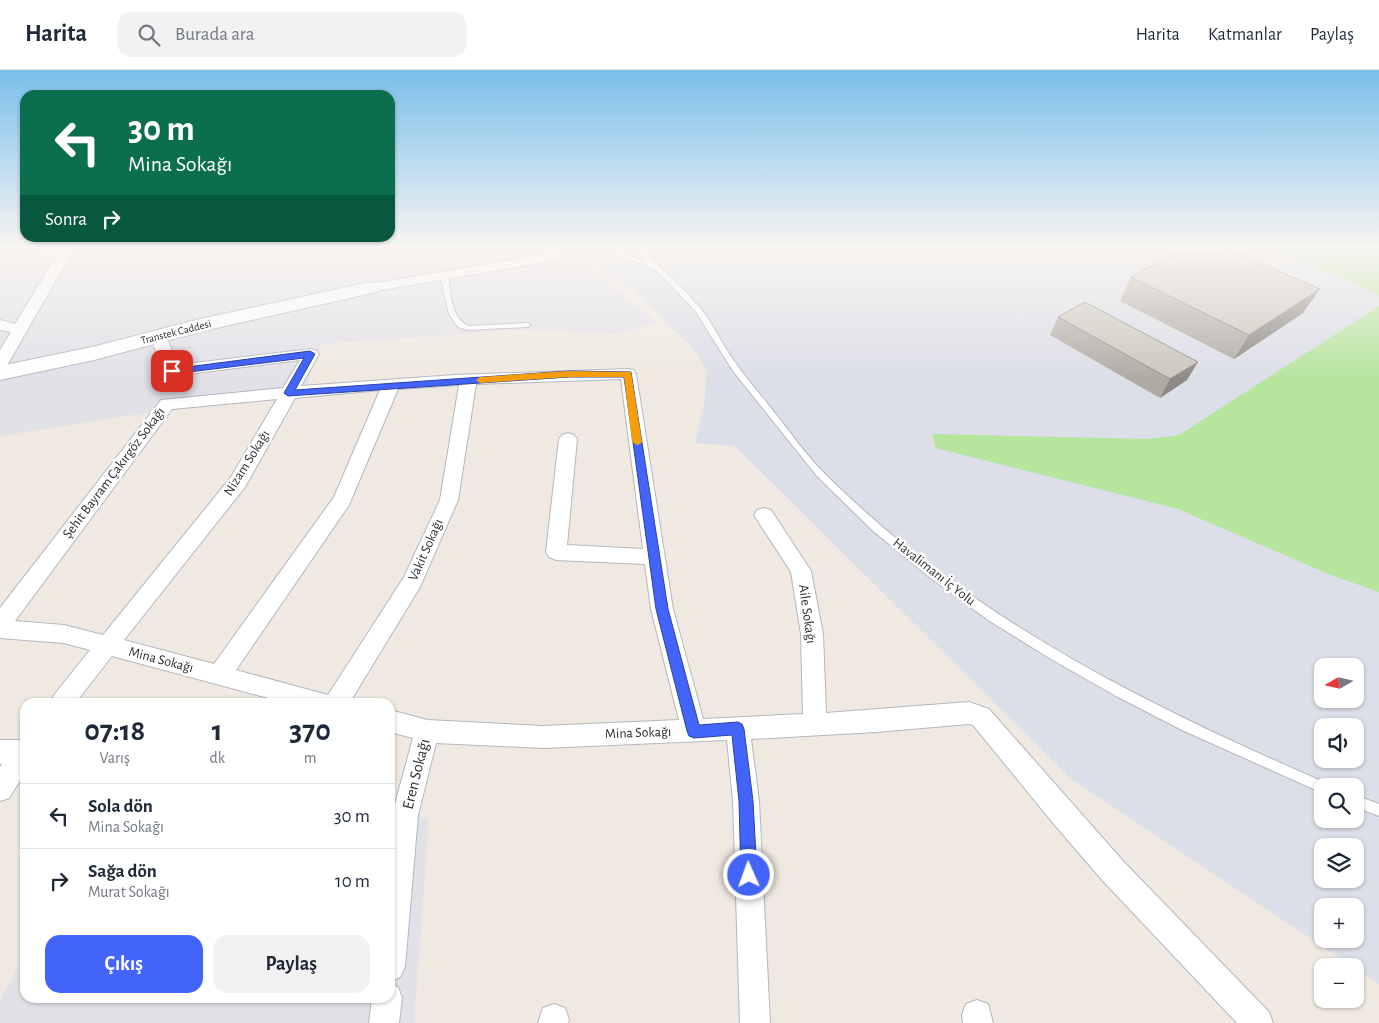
<!DOCTYPE html>
<html lang="tr">
<head>
<meta charset="utf-8">
<style>
  :root { --surface:#fff; --page:#f2f2f3; --text:#1f2937; --muted:#747a83; --line:#e0e1e3; --accent:#4264fb }
  body { margin:0; font-family:"Alegreya Sans",sans-serif; background:var(--page); color:var(--text); height:100vh; display:flex; flex-direction:column; font-size:19px; white-space:nowrap }
  * { box-sizing:border-box; margin:0 }
  p { font-size:16px; color:var(--muted) }
  .icon { flex:none; width:28px; height:28px; fill:none; stroke:currentColor; stroke-width:2; stroke-linecap:round; stroke-linejoin:round }
  .map { position:relative; flex:1; overflow:hidden }
  .sheet { position:absolute; left:20px; top:628px; width:375px; height:305px; display:flex; flex-direction:column; background:var(--surface); border-radius:15px; box-shadow:0 1px 4px #0004 }
  .sheet>* { flex:none }
  .top-card { position:absolute; left:20px; top:20px; width:375px; height:152px; border-radius:15px; box-shadow:0 1px 4px #0004; background:#0b6e4f; color:#fff; overflow:hidden }
  .needle { width:32px; rotate:261deg }
  .tools { position:absolute; left:1314px; top:588px; display:grid; gap:10px }
  .tools a { display:grid; place-items:center; width:50px; height:50px; border-radius:10px; background:var(--surface); box-shadow:0 1px 4px #0004; font-size:25px }
  .pin { position:absolute; display:grid; place-items:center; width:42px; height:42px; color:#fff; margin:-21px; border-radius:10px; box-shadow:0 2px 8px #0006 }
  .me { position:absolute; width:55px; margin:-28px; rotate:358deg; stroke-linejoin:round; filter:drop-shadow(0 0 4px #0008) }
  .turn { display:flex; align-items:center; gap:18px; height:105px; padding:0 25px; font-size:22px }
  .turn .icon { width:65px; height:65px; stroke-width:2.5 }
  .turn b { display:block; font-size:35px; line-height:42px }
  .then { display:flex; align-items:center; height:48px; padding:0 25px; background:#0003; gap:10px; font-size:19px }
  .eta { display:flex; justify-content:space-evenly; align-items:center; height:85px; text-align:center }
  .eta b { font-size:30px; font-weight:600; line-height:35px }
  .action { display:flex; gap:10px; margin-top:auto; padding:10px 25px }
  .action a { flex:1; height:58px; border-radius:15px; background:var(--accent); color:#fff; font-size:20px; font-weight:600; line-height:58px; text-align:center }
  .action a+a { background:var(--page); color:var(--text) }
  ul { padding:0; list-style:none }
  li { display:flex; align-items:center; gap:15px; height:65px; padding:0 25px; border-top:1px solid var(--line) }
  li div { flex:1 }
  li b { display:block; font-size:19px }
  li em { font-style:normal }
  header { display:flex; align-items:center; gap:30px; box-sizing:border-box; height:70px; padding:0 25px; background:var(--surface); border-bottom:1px solid var(--line) }
  header strong { font-size:24px }
  nav { display:flex; gap:28px; margin-inline-start:auto; font-size:18px }
  .search { width:350px; height:45px; background:var(--page); display:flex; align-items:center; gap:12px; box-sizing:border-box; padding:0 18px; border-radius:15px; color:var(--muted); font-size:19px }
  .map>svg:first-child { display:block }
  .industrial { fill:#e3e1e8 }
  .airport { fill:#dcdee8; fill-rule:evenodd }
  .green { fill:#b6e59e }
  .lines { fill:none; stroke-linecap:round; stroke-linejoin:round }
  .lane-casing { stroke:#b4b7c1; stroke-width:2 }
  .street-casing { stroke:#b4b7c1; stroke-width:2 }
  .secondary-casing { stroke:#b4b7c1; stroke-width:2 }
  .lane { fill:#fff; fill-rule:evenodd }
  .street { fill:#fff; fill-rule:evenodd }
  .secondary { fill:#fff; fill-rule:evenodd }
  .wall { fill:#afaba4 }
  .shaded-wall { fill:#8e8b86 }
  .building { fill:#cbc7bf; stroke:#8e8b86 }
  .route { fill:#4264fb; stroke:#2b41a3 }
  .slow { fill:#f59e0b }
  .labels { text-anchor:middle; dominant-baseline:central; stroke-width:5; stroke-linejoin:round; paint-order:stroke }
  .far-street-label { font-size:11px; fill:#2e2e2e; stroke:#fff }
  .street-label { font-size:14px; fill:#2e2e2e; stroke:#fff }
  .near-street-label { font-size:16px; fill:#2e2e2e; stroke:#fff }
</style>
</head>
<body>
<header>
<strong>Harita</strong>
<div class="search"><svg class="icon" aria-label="search" viewBox="0 0 24 24"><circle cx="10" cy="10" r="6"/><path d="M15 15l6 6"/></svg>Burada ara</div>
<nav><a>Harita</a><a>Katmanlar</a><a>Paylaş</a></nav>
</header>
<div class="map">
<svg width="1379" height="953" viewBox="0 0 1379 953">
  <rect width="100%" height="100%" fill="#efe9e1"/>
  <path class="industrial" d="M0 176H564L657 252 619 264 521 260 321 274 306 318 0 366Z
    M390 738 429 749 414 953H0V931L25 884V928H390Z"/>
  <path class="airport" d="M574 176H1379V914L1071 709 735 376 695 373 704 335 707 302 694 279 633 221ZM1322 596H1355V629H1322ZM1322 656H1355V689H1322ZM1322 716H1355V749H1322ZM1322 776H1355V809H1322ZM1322 836H1355V869H1322Z"/>
  <path class="green" d="M1268 176H1379V225Z
    M1379 236V522L1328 504 1178 439 936 378 932 364 1148 369 1179 365Z"/>
  <g class="lines">
    <g class="lane-casing">
      <path id="lane" d="M588 176H599L647 192 630 176H637C659 196 682 216 701 239 713 254 721 272 732 288 743 305 758 321 770 337 788 359 804 383 824 403 968 547 1142 633 1326 713L1328 716H1322V723L1318 721 1182 660 1116 626 1051 589 988 550 928 506 871 459 817 406 733 301 696 242 670 214 653 198Z
        M444 203 448 205C451 223 450 248 469 256L527 253 531 255 527 257 468 260 458 257 449 244 440 205Z
        M1355 725 1379 734V746L1355 737Z"/>
    </g>
    <g class="street-casing">
      <path id="street" d="M20 176H54L70 179 72 182 8 294 6 297 0 299V280L11 262 0 260V250L15 254 57 185 26 180Z
        M558 182 565 186 563 189 370 222 365 221 363 218 365 215 370 214Z
        M158 261 163 263 166 266 178 295 311 279 317 281 319 284 301 316 455 305 628 299 634 300 636 304 673 539 703 649 803 644 801 564 791 502 754 445 757 440 764 438 771 440 811 501 823 564 826 643 969 632 989 639 1123 791 1269 942 1273 953H1237L1103 811 1053 753 973 655 969 654 876 662 751 669 759 731 770 953H740L733 731 727 670 543 678 436 673 418 745 405 897 400 907 390 912V764L392 745 413 668 390 662V640L427 650 543 656 679 650 651 539 645 494 556 490 549 487 546 482 559 369 562 365 568 363 574 365 577 369 567 475 643 479 621 309 476 314 458 430 420 517 350 632H283L112 586 76 632H51L54 625 90 580 64 573 0 568V538L161 330 283 318 300 290 172 306 166 305 164 301 150 266 153 263ZM459 315 440 430 404 507 328 625 236 600 349 435 398 319ZM380 320 334 427 214 594 124 570 245 417 295 328ZM277 329 231 407 103 565 64 555 15 551 172 339Z
        M0 670H25V703L9 728 0 731V697L2 693 0 694Z
        M390 914 398 917 402 928 399 953H369L372 928H390Z
        M977 930 988 934 993 953H963L962 945 966 934Z
        M554 934 565 938 569 949 568 953H538L543 938Z"/>
    </g>
    <g class="secondary-casing">
      <path id="secondary" d="M370 212 377 214 380 218 377 222 203 261 94 290 0 310V296L92 277 200 249Z"/>
    </g>
    <use href="#lane" class="lane"/>
    <use href="#street" class="street"/>
    <use href="#secondary" class="secondary"/>
  </g>
  <path class="wall" d="M1131 207 1303 243 1234 289 1120 231Z
    M1058 247 1187 310 1160 328 1050 265Z"/>
  <path class="shaded-wall" d="M1320 219 1303 243 1234 289 1249 265Z
    M1198 292 1187 310 1160 328 1170 309Z"/>
  <path class="building" d="M1188 176H1221L1320 219 1249 265 1131 207Z
    M1085 232 1198 292 1170 309 1058 247Z"/>
  <linearGradient id="sky" x2="0" y2="1"><stop stop-color="#7abfeb"/><stop offset="0.57" stop-color="#f8f5f2"/><stop offset="1" stop-color="#f8f5f2" stop-opacity="0"/></linearGradient>
  <rect width="1379" height="310" fill="url(#sky)"/>
  <path class="route" d="M310 281 315 284 295 320 569 301 631 302 668 539 699 655 738 652 742 654 744 659 753 731 757 805 755 811 749 813 744 811 741 805 739 731 732 665 694 668 689 666 687 661 656 539 624 307H569L288 326 284 323 304 288 172 304 167 301 172 299Z"/>
  <path class="slow" d="M569 301 631 302 642 372 640 374 637 375 632 372 624 307H569L480 313 476 310 480 307Z"/>
  <g class="labels">
    <g class="far-street-label">
      <text transform="translate(176 262) rotate(-14)">Transtek Caddesi</text>
    </g>
    <g class="street-label">
      <text transform="translate(247 393) rotate(-58)">Nizam Sokağı</text>
      <text transform="translate(114 403) rotate(-53)">Şehit Bayram Çakırgöz Sokağı</text>
      <text transform="translate(426 480) rotate(-66)">Vakit Sokağı</text>
      <text transform="translate(934 502) rotate(38)">Havalimanı İç Yolu</text>
      <text transform="translate(807 544) rotate(82)">Aile Sokağı</text>
      <text transform="translate(161 590) rotate(15)">Mina Sokağı</text>
      <text transform="translate(638 663) rotate(-2)">Mina Sokağı</text>
    </g>
    <g class="near-street-label">
      <text transform="translate(416 704) rotate(-76)">Eren Sokağı</text>
    </g>
  </g>
</svg>
<div class="tools">
<a><svg class="needle" viewBox="-14 -14 28 28"><path d="M0-13l5 13h-10z" fill="#e53935"/><path d="M0 13l5-13h-10z" fill="#747a83"/></svg></a>
<a><svg class="icon" aria-label="sound" viewBox="0 0 24 24"><path d="M4 9h4l5-4v14l-5-4H4zM17 9q2 3 0 6"/></svg></a>
<a><svg class="icon" aria-label="search" viewBox="0 0 24 24"><circle cx="10" cy="10" r="6"/><path d="M15 15l6 6"/></svg></a>
<a><svg class="icon" aria-label="layers" viewBox="0 0 24 24"><path d="M12 4l9 5-9 5-9-5zM3 14l9 5 9-5"/></svg></a>
<a>+</a>
<a>−</a>
</div>
<div class="pin" style="left:172px;top:301px;background:#d93025"><svg class="icon" aria-label="arrive" viewBox="0 0 24 24"><path d="M6 21V4h12l-3 4 3 4H6"/></svg></div>
<svg class="me" style="left:749px;top:805px" viewBox="-20 -20 40 40"><circle r="17" fill="#4264fb" stroke="#fff" stroke-width="3"/><path d="M0-11L8 9 0 5-8 9z" fill="#fff"/></svg>
<div class="top-card">
<div class="turn"><svg class="icon" aria-label="left" viewBox="0 0 24 24"><path d="M17 20v-9H6M10 6l-5 5 5 5"/></svg><div><b>30 m</b>Mina Sokağı</div></div>
<div class="then">Sonra<svg class="icon" aria-label="right" viewBox="0 0 24 24"><path d="M7 20v-9h11M14 6l5 5-5 5"/></svg></div>
</div>
<section class="sheet">
<div class="eta">
<div><b>07:18</b><p>Varış</p></div>
<div><b>1</b><p>dk</p></div>
<div><b>370</b><p>m</p></div>
</div>
<ul>
<li><svg class="icon" aria-label="left" viewBox="0 0 24 24"><path d="M17 20v-9H6M10 6l-5 5 5 5"/></svg><div><b>Sola dön</b><p>Mina Sokağı</p></div><em>30 m</em></li>
<li><svg class="icon" aria-label="right" viewBox="0 0 24 24"><path d="M7 20v-9h11M14 6l5 5-5 5"/></svg><div><b>Sağa dön</b><p>Murat Sokağı</p></div><em>10 m</em></li>
</ul>
<div class="action"><a>Çıkış</a><a>Paylaş</a></div>
</section>
</div>
</body>
</html>
